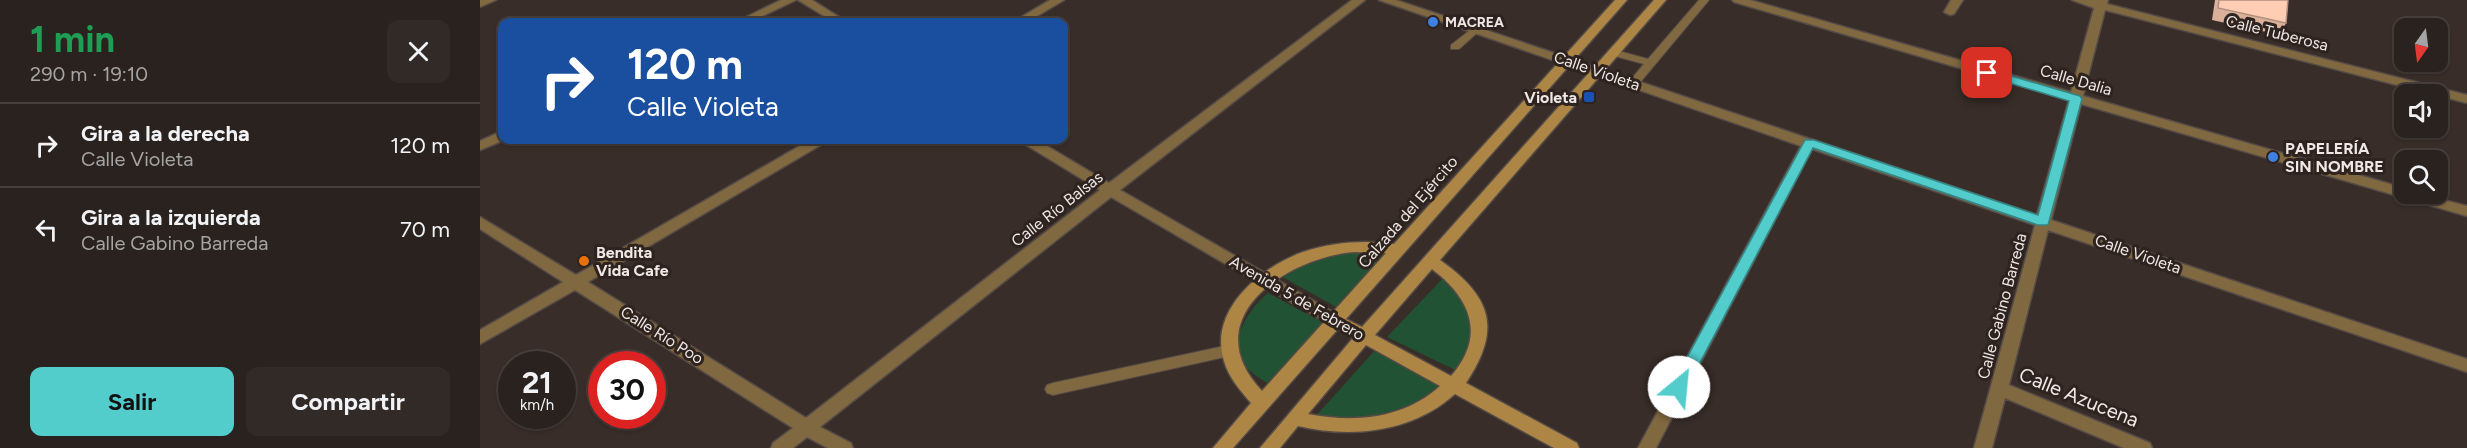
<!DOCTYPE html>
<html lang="es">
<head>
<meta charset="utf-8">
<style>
  :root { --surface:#2a221e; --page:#322a27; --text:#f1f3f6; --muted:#a5a4a4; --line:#463f3c; --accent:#52cdcc }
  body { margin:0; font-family:Figtree,sans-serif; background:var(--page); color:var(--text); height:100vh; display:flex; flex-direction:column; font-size:22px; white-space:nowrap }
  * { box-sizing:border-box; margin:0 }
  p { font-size:20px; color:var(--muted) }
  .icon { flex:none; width:33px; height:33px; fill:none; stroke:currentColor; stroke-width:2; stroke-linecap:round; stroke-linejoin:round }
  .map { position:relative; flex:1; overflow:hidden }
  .drawer { display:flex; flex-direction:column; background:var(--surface); width:480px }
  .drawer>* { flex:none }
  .top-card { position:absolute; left:18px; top:18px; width:570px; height:126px; border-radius:12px; box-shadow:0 2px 4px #0004,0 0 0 2px var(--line); background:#1a4fa0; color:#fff; overflow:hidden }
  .needle { width:39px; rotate:194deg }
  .tools { position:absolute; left:1914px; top:18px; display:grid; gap:12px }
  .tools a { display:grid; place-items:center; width:54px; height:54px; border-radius:12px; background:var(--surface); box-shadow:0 2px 4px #0004,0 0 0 2px var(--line); font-size:30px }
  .speed { position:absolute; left:18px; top:351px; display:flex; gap:12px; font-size:30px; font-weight:700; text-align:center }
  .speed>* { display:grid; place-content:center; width:78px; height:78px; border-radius:50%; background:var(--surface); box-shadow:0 2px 4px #0004,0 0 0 2px var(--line); line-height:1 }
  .speed small { font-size:15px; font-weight:400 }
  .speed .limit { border:9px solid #d22; background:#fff; color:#111 }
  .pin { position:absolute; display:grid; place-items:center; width:51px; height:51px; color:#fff; margin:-26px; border-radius:12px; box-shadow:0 3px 9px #0006 }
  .me { position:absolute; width:66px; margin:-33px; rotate:28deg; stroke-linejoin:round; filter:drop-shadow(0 0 4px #0008) }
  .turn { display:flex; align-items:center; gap:21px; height:126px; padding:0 30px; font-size:27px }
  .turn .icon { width:78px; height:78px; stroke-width:2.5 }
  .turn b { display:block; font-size:42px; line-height:51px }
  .round { display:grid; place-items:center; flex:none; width:63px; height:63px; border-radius:12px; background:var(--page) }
  .head { display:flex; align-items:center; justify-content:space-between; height:102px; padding:0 30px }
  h1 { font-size:36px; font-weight:700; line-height:45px; color:#1e9e55 }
  .action { display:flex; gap:12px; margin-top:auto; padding:12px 30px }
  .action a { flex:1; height:69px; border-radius:12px; background:var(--accent); color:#111; font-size:24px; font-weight:700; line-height:69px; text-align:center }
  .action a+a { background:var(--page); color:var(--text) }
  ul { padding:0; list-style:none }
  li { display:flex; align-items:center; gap:18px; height:84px; padding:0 30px; border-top:2px solid var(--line) }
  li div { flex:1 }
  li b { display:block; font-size:22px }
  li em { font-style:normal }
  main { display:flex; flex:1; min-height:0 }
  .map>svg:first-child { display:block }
  .green { fill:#215234 }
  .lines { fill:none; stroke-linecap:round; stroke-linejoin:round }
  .lane-casing { stroke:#554b46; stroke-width:2 }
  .street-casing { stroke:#554b46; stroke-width:3 }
  .secondary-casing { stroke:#554b46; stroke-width:3 }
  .lane { fill:#806840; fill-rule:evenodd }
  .street { fill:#806840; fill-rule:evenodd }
  .secondary { fill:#ad8645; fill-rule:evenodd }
  .wall { fill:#dab09b }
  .building { fill:#fecdb4; stroke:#b2907e; stroke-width:1.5 }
  .route { fill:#52cdcc; stroke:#358585; stroke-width:1.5 }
  .shop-dot { fill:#3f7fe0; stroke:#2e231e; stroke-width:2 }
  .transit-dot { fill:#1a4fb4; stroke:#2e231e; stroke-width:2 }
  .food-dot { fill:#e8710a; stroke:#2e231e; stroke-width:2 }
  .labels { text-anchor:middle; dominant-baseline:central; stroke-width:6; stroke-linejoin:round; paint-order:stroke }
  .far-poi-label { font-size:14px; font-weight:bold; fill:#efe8e4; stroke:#2e231e; text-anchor:start }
  .street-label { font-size:16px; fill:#efe8e4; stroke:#2e231e }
  .poi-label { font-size:16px; font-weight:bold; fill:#efe8e4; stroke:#2e231e; text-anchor:start }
  .near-street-label { font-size:20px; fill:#efe8e4; stroke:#2e231e }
</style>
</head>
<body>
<main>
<section class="drawer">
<div class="head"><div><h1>1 min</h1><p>290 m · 19:10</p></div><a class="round"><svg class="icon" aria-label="close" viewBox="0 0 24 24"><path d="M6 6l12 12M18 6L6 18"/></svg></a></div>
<ul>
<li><svg class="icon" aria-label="right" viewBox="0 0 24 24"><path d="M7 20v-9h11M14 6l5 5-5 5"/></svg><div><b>Gira a la derecha</b><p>Calle Violeta</p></div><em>120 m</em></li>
<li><svg class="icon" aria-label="left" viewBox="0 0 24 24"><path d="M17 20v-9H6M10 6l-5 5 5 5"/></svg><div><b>Gira a la izquierda</b><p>Calle Gabino Barreda</p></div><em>70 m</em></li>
</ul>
<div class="action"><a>Salir</a><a>Compartir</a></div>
</section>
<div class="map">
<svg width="1987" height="448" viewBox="0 0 1987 448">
  <rect width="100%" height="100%" fill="#382d28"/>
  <path class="green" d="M856 250 911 252 858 308 797 274Z
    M966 275 972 279 997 328 980 366 975 370 907 337Z
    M788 293 847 325 792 386C785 381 776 377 769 370 745 346 767 310 788 293Z
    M896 349 964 384C935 420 877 420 835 417Z"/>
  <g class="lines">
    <g class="lane-casing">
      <path id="lane" d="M1219 0H1229L1157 86H1149L1147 84 1164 64 1131 55V51L1135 50 1168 59Z
        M994 27 999 30 998 32 979 49H971V45Z
        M749 345 754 347 757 351 754 355 573 395 567 393 565 389 567 385 573 383Z"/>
    </g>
    <g class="street-casing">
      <path id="street" d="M0 0H16L0 7Z
        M301 0H316L270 22H256Z
        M318 0H332L367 22H354Z
        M570 0H584L547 22H533Z
        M872 0H885L640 190 862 317 864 321 862 325H850L631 197 340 427 371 443 373 448H348L327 437 313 448H291L293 443 313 428 95 290 0 344V330L83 282 0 229V217L96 275 330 140H345L344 143 108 282 326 418 620 190 543 143 542 140H557L629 183Z
        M899 0H916L1557 215 1589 100 1254 2 1252 0H1270L1591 92 1614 8 1592 0H1628L1627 4 1987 95V103L1625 10 1603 96 1924 188V194H1941L1987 206V216L1601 104 1571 220 1987 359V372L1568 230 1529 385 1670 443 1672 448H1644L1525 398 1512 448H1494L1555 225 1332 149 1176 448H1158L1321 146Z
        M1471 0H1483L1474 14 1470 15 1464 12Z
        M22 131 24 140 0 150V141Z"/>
    </g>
    <g class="secondary-casing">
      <path id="secondary" d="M1135 0H1147L866 319 882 327 1174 0H1186L960 260C1012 297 1022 329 986 383L1097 443 1099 448H1074L975 394C933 432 872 439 818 426L800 448H780L873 338 858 329 753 448H733L771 403C760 390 749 378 744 361 728 310 781 267 823 252 853 242 884 240 914 244ZM873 252 906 253 782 391C715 320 803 259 873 252ZM952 269C990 298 1007 335 971 376L895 335ZM886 345 960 386C924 419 874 423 828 414Z"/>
    </g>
    <use href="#lane" class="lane"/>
    <use href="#street" class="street"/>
    <use href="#secondary" class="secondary"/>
  </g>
  <path class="wall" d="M1735 0H1808L1806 23 1800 35 1732 20Z"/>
  <path class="building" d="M1739 0H1808L1806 23 1738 8Z"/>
  <path class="route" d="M1507 69 1600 96 1602 99 1568 225H1558L1333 148 1205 391H1194L1191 387 1325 140H1334L1558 215 1589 101 1503 75 1501 73Z"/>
  <g class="shop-dot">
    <circle cx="953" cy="22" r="6"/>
    <circle cx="1793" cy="157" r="6"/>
  </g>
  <rect class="transit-dot" x="1103" y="91" width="12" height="12" rx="3"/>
  <circle class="food-dot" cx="104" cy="261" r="6"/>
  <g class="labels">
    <g class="far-poi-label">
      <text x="965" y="22">MACREA</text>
    </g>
    <g class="street-label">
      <text transform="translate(1797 33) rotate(14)">Calle Tuberosa</text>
      <text transform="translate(1117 71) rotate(19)">Calle Violeta</text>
      <text transform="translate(1596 80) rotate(16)">Calle Dalia</text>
      <text transform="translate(577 209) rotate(-38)">Calle Río Balsas</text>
      <text transform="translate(928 212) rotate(-49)">Calzada del Ejército</text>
      <text transform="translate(1658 254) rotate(19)">Calle Violeta</text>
      <text transform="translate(817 298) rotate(30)">Avenida 5 de Febrero</text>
      <text transform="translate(1522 306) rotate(-75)">Calle Gabino Barreda</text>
      <text transform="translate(182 335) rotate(32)">Calle Río Poo</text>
    </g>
    <g class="poi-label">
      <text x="1097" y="97" text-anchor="end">Violeta</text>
      <text x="1805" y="148">PAPELERÍA<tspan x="1805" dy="18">SIN NOMBRE</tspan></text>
      <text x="116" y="252">Bendita<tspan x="116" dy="18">Vida Cafe</tspan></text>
    </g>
    <g class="near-street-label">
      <text transform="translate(1599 397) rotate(22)">Calle Azucena</text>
    </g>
  </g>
</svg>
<div class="tools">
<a><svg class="needle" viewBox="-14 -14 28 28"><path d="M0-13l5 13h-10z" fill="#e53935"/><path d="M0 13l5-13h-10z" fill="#a5a4a4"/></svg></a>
<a><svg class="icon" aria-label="sound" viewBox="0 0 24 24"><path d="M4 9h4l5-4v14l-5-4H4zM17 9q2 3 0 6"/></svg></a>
<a><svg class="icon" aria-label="search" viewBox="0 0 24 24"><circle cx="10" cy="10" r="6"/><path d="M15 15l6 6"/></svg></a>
</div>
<div class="speed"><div>21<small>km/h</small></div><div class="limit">30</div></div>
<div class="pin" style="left:1507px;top:73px;background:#d93025"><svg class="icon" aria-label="arrive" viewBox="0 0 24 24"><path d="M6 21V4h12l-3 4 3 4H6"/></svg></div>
<svg class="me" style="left:1199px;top:387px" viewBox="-20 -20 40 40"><circle r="19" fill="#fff"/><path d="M0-13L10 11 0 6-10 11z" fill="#52cdcc"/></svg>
<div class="top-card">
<div class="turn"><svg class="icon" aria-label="right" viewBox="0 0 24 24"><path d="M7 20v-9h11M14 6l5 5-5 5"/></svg><div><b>120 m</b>Calle Violeta</div></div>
</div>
</div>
</main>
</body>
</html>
